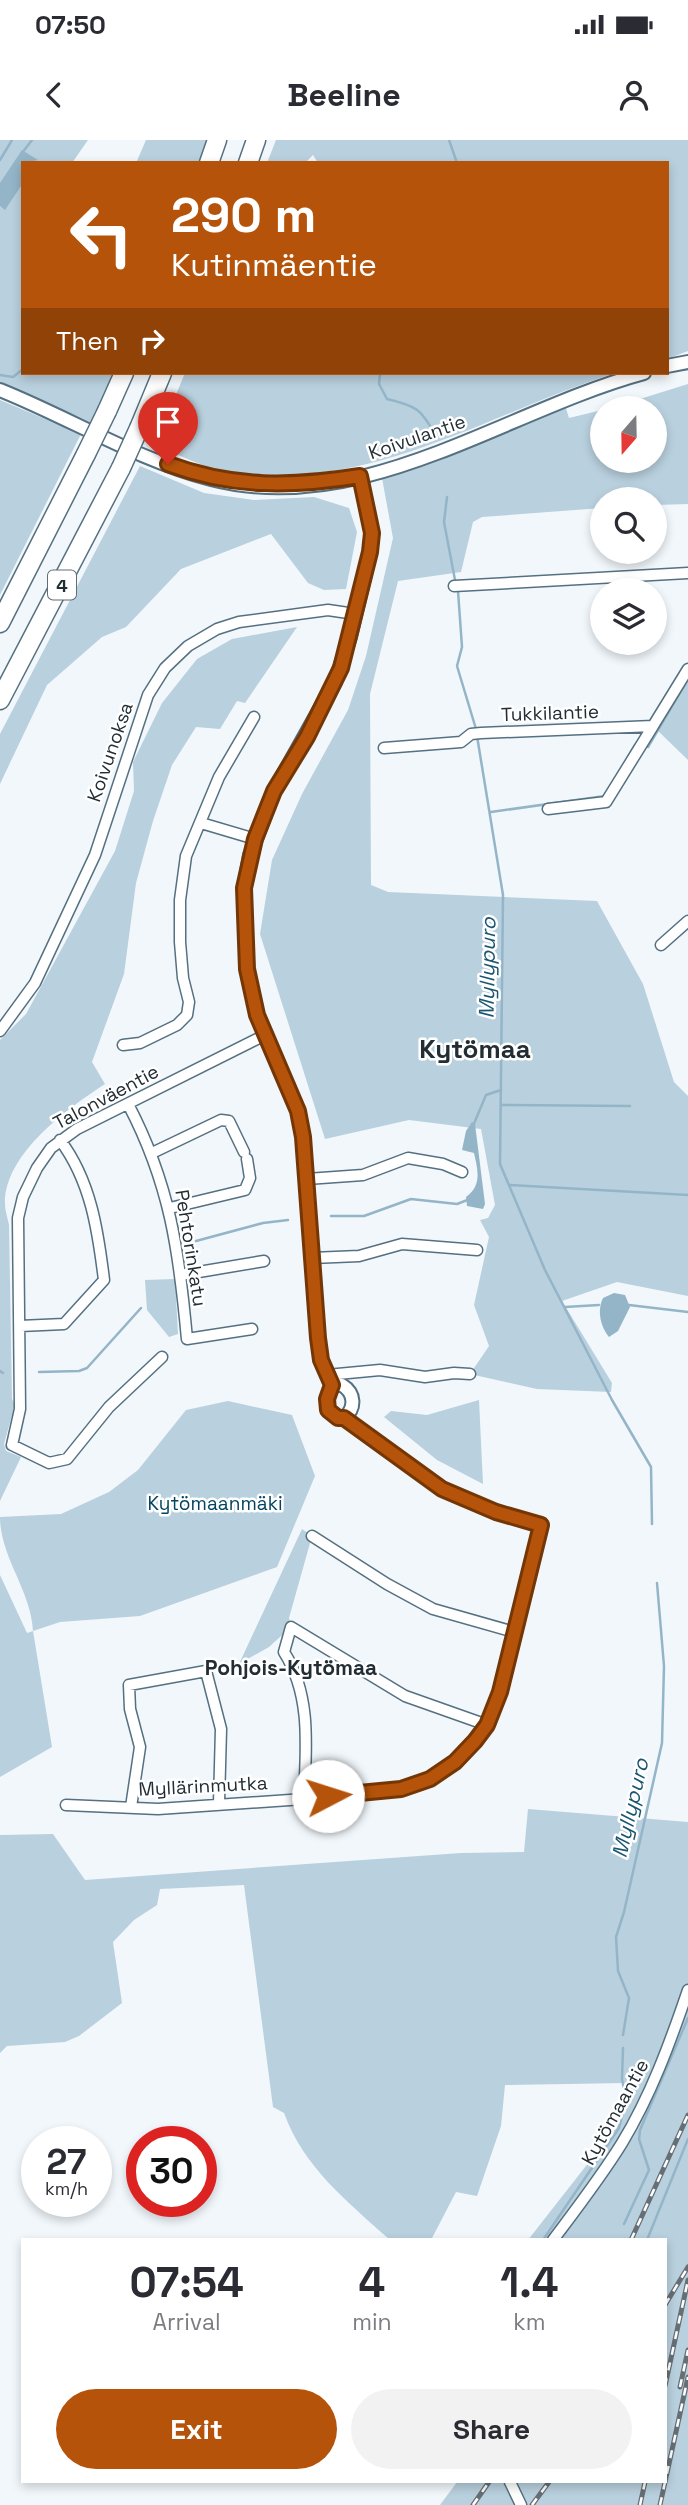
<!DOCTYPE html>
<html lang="en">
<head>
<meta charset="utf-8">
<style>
  :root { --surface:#fff; --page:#f2f2f3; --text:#2b2b33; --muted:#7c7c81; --accent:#b45309 }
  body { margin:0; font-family:"Space Grotesk",sans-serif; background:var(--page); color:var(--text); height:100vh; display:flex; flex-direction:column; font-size:26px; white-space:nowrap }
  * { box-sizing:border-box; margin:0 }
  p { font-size:23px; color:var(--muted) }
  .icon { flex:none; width:38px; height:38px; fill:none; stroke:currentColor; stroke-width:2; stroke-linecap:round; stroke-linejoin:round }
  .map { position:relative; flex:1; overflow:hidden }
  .side { position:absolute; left:21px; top:2098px; width:646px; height:245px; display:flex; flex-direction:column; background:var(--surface); border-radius:0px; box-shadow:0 4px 10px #0003 }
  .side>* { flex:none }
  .banner { position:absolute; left:21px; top:21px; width:648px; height:214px; border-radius:0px; box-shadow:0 4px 10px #0003; background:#b45309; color:#fff; overflow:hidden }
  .needle { width:46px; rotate:200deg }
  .fabs { position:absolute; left:590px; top:256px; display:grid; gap:14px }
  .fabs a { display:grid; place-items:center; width:77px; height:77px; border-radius:50%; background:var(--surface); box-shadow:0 4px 10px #0003; font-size:35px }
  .speed { position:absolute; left:21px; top:1986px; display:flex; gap:14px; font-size:35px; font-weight:700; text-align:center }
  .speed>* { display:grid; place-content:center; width:91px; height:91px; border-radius:50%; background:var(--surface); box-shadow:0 4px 10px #0003; line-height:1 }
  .speed small { font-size:18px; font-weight:400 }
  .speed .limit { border:10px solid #d22; background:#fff; color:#111 }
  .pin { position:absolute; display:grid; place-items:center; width:60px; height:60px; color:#fff; margin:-72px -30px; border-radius:50% 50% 50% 0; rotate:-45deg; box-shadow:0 0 7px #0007 }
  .pin .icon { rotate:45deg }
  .me { position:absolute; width:77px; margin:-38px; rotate:85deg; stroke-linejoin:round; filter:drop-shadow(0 0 5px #0008) }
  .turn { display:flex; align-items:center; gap:24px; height:147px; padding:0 35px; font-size:32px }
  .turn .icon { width:91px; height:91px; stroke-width:2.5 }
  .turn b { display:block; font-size:49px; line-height:60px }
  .then { display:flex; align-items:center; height:66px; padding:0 35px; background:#0003; gap:14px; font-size:26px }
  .eta { display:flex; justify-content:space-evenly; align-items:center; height:119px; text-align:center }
  .eta b { font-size:42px; font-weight:600; line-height:49px }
  .primary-button { display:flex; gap:14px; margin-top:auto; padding:14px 35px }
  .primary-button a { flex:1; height:80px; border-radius:42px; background:var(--accent); color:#fff; font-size:28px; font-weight:600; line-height:80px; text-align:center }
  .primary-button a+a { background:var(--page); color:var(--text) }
  .status { display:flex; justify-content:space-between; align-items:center; height:49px; padding:0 35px; background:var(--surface); direction:ltr }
  .status svg { height:19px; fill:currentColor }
  header { display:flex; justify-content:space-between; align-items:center; height:91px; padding:0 35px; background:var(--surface); font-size:32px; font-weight:600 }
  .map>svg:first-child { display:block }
  .green { fill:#b9d0de }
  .water { fill:#94b5c8 }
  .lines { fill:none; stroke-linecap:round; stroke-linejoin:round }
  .stream { stroke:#94b5c8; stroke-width:2.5 }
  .minor-casing { stroke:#557080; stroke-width:13 }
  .tertiary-casing { stroke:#557080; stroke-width:16 }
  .motorway-casing { stroke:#557080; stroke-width:21 }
  .minor { stroke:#fff; stroke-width:10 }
  .tertiary { stroke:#fff; stroke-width:12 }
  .motorway { stroke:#fff; stroke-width:18 }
  .rail-casing { stroke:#666f75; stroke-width:5 }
  .rail { stroke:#fff; stroke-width:2.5; stroke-dasharray:8; stroke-linecap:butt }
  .motorway-bridge-casing { stroke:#557080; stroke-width:21; stroke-linecap:butt }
  .motorway-bridge { stroke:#fff; stroke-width:18 }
  .route-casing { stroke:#753606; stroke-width:18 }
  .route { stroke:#b45309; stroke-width:12 }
  .labels { text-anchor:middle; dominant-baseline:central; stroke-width:5; stroke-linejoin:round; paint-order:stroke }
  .shield { fill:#fff; stroke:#646c71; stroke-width:2 }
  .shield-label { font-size:18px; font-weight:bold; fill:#222d34 }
  .street-label { font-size:19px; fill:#222d34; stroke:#fff }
  .park-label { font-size:19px; fill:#034561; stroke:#fff }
  .water-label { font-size:21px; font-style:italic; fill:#1a5571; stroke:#fff }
  .neighbourhood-label { font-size:21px; font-weight:bold; fill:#222d34; stroke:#fff }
  .district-label { font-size:26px; font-weight:bold; fill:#222d34; stroke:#fff }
</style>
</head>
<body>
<div class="status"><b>07:50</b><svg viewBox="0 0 49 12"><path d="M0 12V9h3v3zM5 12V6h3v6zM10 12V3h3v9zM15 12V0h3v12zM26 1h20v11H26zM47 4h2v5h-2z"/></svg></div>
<header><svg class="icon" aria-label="back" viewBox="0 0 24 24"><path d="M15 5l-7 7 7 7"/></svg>Beeline<svg class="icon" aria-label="person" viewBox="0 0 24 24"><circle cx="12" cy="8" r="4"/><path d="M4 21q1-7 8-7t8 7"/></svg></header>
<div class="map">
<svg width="688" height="2365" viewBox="0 0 688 2365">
  <rect width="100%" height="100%" fill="#f1f7fb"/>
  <path class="green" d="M0 0H88L72 23H23V233H113L90 285 0 246Z
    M146 0H208L200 23H136Z
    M276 0H688V211L667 219V23H318L313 15 305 23H267Z
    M185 233H615C487 274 370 353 230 332 205 329 178 314 155 305Z
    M688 244V364L655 365 654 359H602V368L482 377 473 382 461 432 398 441 370 554 371 745 388 752 597 761 643 844 674 942 688 956V1156L617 1142 562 1161 612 1243 611 1252 537 1249 470 1234 489 1206 474 1165 489 1097 480 1080 488 1078 495 1065 481 989 409 980 325 999 260 794 272 720 302 654 348 570 366 516 393 398 382 338 386 334 453 314 565 265 569 278 602 270V320H654V268H611Z
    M0 260 81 294 0 455Z
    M140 326 204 353 254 360 314 357 349 368 357 392 346 449 324 450 308 443 271 394 181 429 126 487 102 497 47 545 0 644V594Z
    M297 487 245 563 237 561 220 589 196 587 172 625 153 681 136 743 124 834 92 922 105 944C68 968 4 1014 5 1064 5 1071 8 1079 9 1085L12 1259 15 1264 4 1304 6 1311 21 1317 0 1361V900L26 874 115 711 134 651 133 622 162 563 197 519 232 499Z
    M688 541V620L655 588Z
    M175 1139 178 1194 169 1197 147 1170 145 1140Z
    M479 1260 483 1344 437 1320 384 1277 391 1271 427 1275Z
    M228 1261 292 1275 315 1336 277 1427 140 1476 60 1482 33 1491 52 1607 0 1637V1435L27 1493 33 1491C31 1450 0 1417 0 1377L61 1374 109 1352 138 1330 186 1270Z
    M302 1389 312 1396 289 1478 291 1487 269 1507 239 1524Z
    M528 1669 688 1682V2365H440L457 2342H665V2100H528L618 1985 624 1943 505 1945 501 1986 477 2056 456 2052 431 2100H390C348 2062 304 2028 284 1973L273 1967 244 1745 160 1749 157 1765 134 1780 113 1802 122 1863 79 1896 65 1902 7 1906 0 1913V1695L53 1694 85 1740 461 1713 524 1712Z"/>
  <path class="water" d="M22 10 38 20 23 23V43L5 70 0 66V43Z
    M472 982 475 984 485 1064 483 1069 467 1066 466 1057C482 1046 478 1030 474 1013L462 1010 466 991Z
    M614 1153 625 1155 630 1167 618 1191 609 1197C600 1186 597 1170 603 1158Z"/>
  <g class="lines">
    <path class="stream" d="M449 0 457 23
      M22 13 32 0
      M0 20 12 0
      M380 233 379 244 387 259C417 266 421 269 436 296
      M0 235 13 237 23 229
      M447 357 444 382 455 440
      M458 451 462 507 457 526 476 589
      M477 596 503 755 500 1024 545 1130 612 1260 651 1327 652 1384
      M648 607 685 544
      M628 617 635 605
      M491 672 605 656
      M501 965 630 966
      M473 986 486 955 501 950
      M510 1045 688 1055
      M331 1076H364L411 1059 457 1064 470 1059
      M196 1101 263 1083 288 1080
      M629 1165 688 1172
      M565 1167 599 1165
      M0 1231 3 1233
      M39 1232 79 1231 87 1228 141 1168
      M623 1895 629 1858 618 1831 616 1797 624 1772 662 1603 664 1526 657 1443
      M624 2084 649 2030 639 1999 640 1990 688 1878
      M543 2100 619 1988 626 1960 622 1939 623 1908
      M647 2100 688 1999"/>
    <g class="minor-casing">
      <path id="minor" d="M454 446 688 433
        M384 608 461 602 471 594 481 593 653 586 688 529
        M548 669 606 662 653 586
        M201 683 255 699
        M661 805 688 781
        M0 891 35 843 95 715 148 555 165 528 188 506 217 489 239 482 328 470 355 474
        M123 905 140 903 177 885 187 875 189 862 183 838 180 802V760L186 716 219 637 254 577
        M128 964C170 1044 179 1111 187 1199L252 1189
        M152 1013 221 980 229 981 244 1012
        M307 1039 363 1035 408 1018 443 1024 462 1032
        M170 1068 245 1050 250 1038 247 1019
        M312 1118 359 1116 402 1104 477 1110
        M181 1135 264 1121
        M20 1186 64 1184 104 1140C98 1091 91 1041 60 1000
        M162 1217 109 1267 67 1319 49 1323 12 1305 20 1269 18 1078 23 1057 37 1028 51 1008 77 989 265 895
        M327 1235 380 1230 425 1237 454 1233 470 1234
        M312 1396 387 1444 433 1469 514 1492
        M304 1659C306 1609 312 1556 284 1512L291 1487 405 1556 487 1585
        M66 1665 158 1669 304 1659 401 1649 430 1639 455 1622 487 1585 501 1552 541 1385
        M131 1667 140 1607 130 1569 129 1545 206 1531 221 1589 219 1663
        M553 2100C577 2068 601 2037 622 2003 651 1955 670 1903 688 1850
        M510 2342 521 2365"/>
    </g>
    <g class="tertiary-casing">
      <path id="tertiary" d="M667 226 688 222
        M0 250C70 278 137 320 211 339 363 378 504 271 644 233
        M332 1245 321 1220 318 1198 303 997 298 971 257 875 247 829 244 749 250 715 274 651 335 542 350 497 370 413 372 393 360 336
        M332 1245H342C355 1253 356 1268 344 1278H338L328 1270 327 1259Z
        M344 1278 442 1349 496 1372 541 1385"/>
    </g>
    <g class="motorway-casing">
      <path id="motorway" d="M209 23 217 0
        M248 23 256 0
        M107 271 124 233
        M140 286 162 233
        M0 483 86 314
        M0 560 121 328"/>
    </g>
    <use href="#minor" class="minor"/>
    <use href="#tertiary" class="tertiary"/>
    <use href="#motorway" class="motorway"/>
    <g class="rail-casing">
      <path id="rail" d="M631 2100 688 1975
        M665 2165 688 2127
        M665 2246 688 2140
        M680 2247 688 2210
        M473 2365 489 2342
        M532 2365 549 2342
        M640 2365 645 2342
        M660 2365 688 2237"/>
    </g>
    <use href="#rail" class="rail"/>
    <g class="motorway-bridge-casing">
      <path id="motorway-bridge" d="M86 314 107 271
        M121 328 140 286"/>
    </g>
    <use href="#motorway-bridge" class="motorway-bridge"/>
  </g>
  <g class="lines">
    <g class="route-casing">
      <path id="route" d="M168 324C233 348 292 347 360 336L372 393 370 412 341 528 307 597 274 651 255 699 244 748 247 829 257 875 298 971 303 997 318 1198 321 1220 332 1245 327 1259 328 1270 338 1278H344L442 1349 496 1372 541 1385 500 1552 487 1585 475 1601 455 1622 430 1639 401 1649 328 1656"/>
    </g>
    <use href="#route" class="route"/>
  </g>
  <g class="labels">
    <rect class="shield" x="48" y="430.5" width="28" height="29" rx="5"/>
    <g class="shield-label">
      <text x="62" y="445">4</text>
    </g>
    <g class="street-label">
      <text transform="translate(417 297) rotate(-19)">Koivulantie</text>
      <text transform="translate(550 573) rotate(-2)">Tukkilantie</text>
      <text transform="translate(110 612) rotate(-71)">Koivunoksa</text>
      <text transform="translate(106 957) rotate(-28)">Talonväentie</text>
      <text transform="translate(191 1108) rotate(81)">Pehtorinkatu</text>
      <text transform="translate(203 1646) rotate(-3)">Myllärinmutka</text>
      <text transform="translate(615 1972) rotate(-61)">Kytömaantie</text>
    </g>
    <g class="park-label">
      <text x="215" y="1363">Kytömaanmäki</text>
    </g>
    <g class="water-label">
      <text transform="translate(487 828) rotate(-89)">Myllypuro</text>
      <text transform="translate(630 1668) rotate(-77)">Myllypuro</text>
    </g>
    <g class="neighbourhood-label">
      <text x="291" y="1527">Pohjois-Kytömaa</text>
    </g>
    <g class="district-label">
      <text x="475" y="909">Kytömaa</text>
    </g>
  </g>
</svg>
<div class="fabs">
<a><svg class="needle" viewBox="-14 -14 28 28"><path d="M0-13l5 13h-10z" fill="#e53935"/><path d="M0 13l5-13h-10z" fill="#7c7c81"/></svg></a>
<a><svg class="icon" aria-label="search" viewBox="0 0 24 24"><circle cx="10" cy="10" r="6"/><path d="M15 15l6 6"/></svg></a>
<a><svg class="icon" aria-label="layers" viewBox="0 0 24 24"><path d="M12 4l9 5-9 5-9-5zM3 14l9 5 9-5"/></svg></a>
</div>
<div class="speed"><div>27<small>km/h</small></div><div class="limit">30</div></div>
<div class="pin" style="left:168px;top:324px;background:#d93025"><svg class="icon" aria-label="arrive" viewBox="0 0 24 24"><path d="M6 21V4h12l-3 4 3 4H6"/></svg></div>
<svg class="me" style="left:328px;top:1656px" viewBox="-20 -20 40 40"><circle r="19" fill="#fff"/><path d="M0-13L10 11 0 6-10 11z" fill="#b45309"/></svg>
<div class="banner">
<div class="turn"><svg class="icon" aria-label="left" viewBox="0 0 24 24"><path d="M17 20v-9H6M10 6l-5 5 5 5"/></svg><div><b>290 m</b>Kutinmäentie</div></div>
<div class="then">Then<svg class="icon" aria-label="right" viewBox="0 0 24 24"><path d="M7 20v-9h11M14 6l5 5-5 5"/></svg></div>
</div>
<section class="side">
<div class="eta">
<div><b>07:54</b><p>Arrival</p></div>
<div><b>4</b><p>min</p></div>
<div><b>1.4</b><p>km</p></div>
</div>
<div class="primary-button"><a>Exit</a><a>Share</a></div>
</section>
</div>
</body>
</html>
